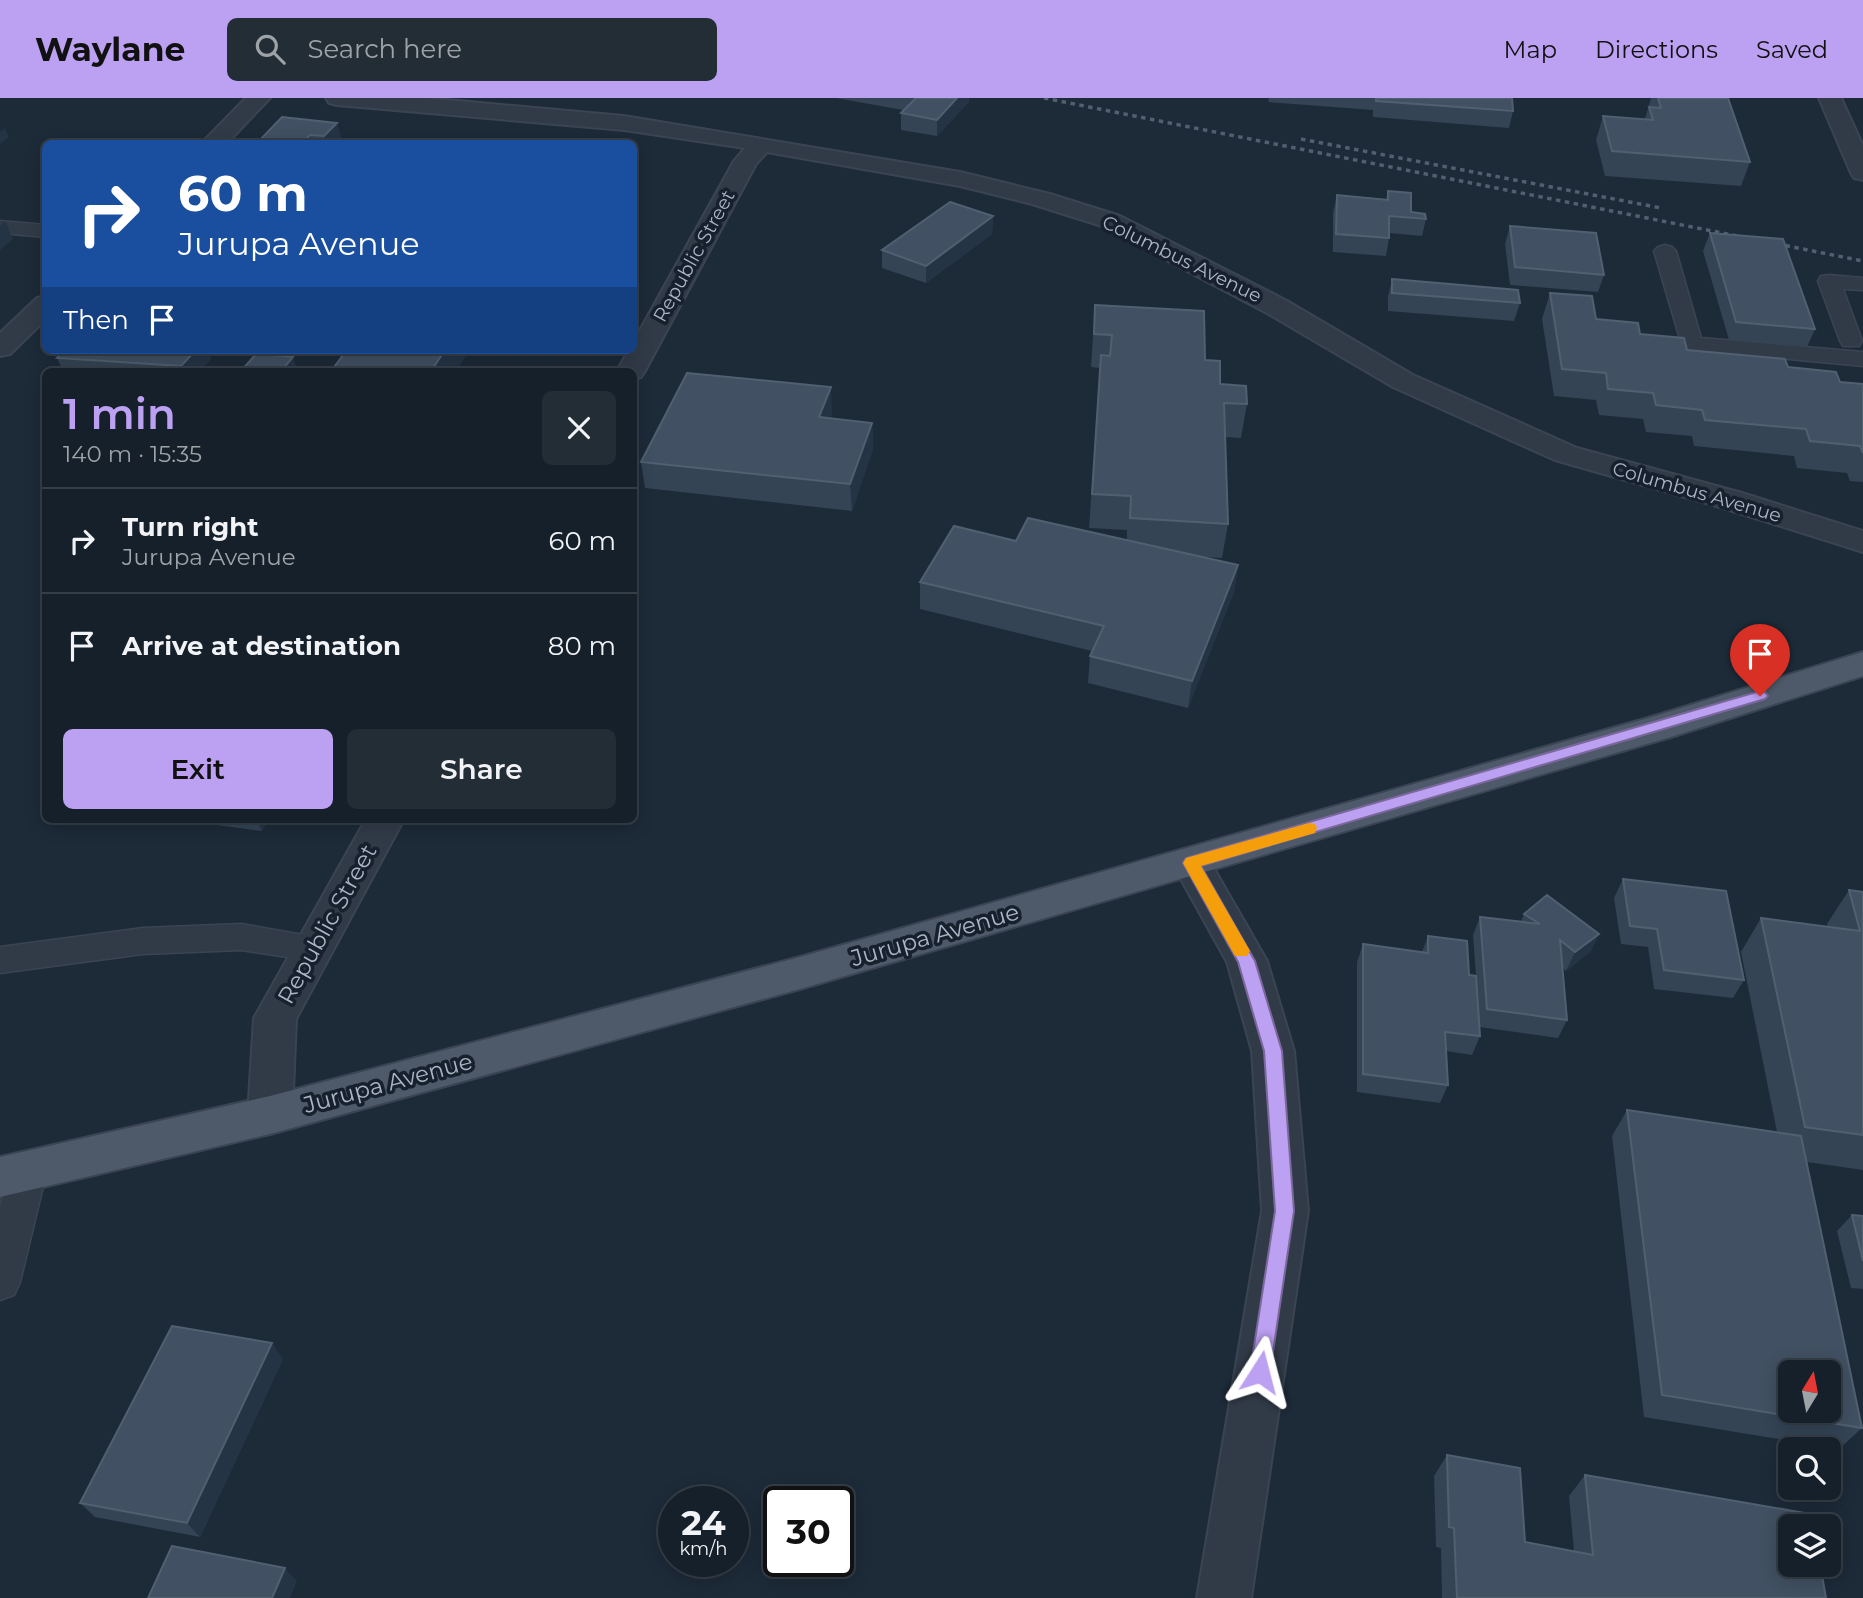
<!DOCTYPE html>
<html lang="en">
<head>
<meta charset="utf-8">
<style>
  :root { --surface:#16202a; --page:#232d36; --text:#f1f3f6; --muted:#9ea3a8; --line:#353e47; --accent:#bca0f2 }
  body { margin:0; font-family:Montserrat,sans-serif; background:var(--page); color:var(--text); height:100vh; display:flex; flex-direction:column; font-size:26px; white-space:nowrap }
  * { box-sizing:border-box; margin:0 }
  p { font-size:23px; color:var(--muted) }
  .icon { flex:none; width:38px; height:38px; fill:none; stroke:currentColor; stroke-width:2; stroke-linecap:round; stroke-linejoin:round }
  .map { position:relative; flex:1; overflow:hidden }
  .sheet { position:absolute; left:42px; top:270px; width:595px; height:455px; display:flex; flex-direction:column; background:var(--surface); border-radius:10px; box-shadow:0 4px 18px #0003,0 0 0 2px var(--line) }
  .sheet>* { flex:none }
  .banner { position:absolute; left:42px; top:42px; width:595px; height:214px; border-radius:10px; box-shadow:0 4px 18px #0003,0 0 0 2px var(--line); background:#1a4fa0; color:#fff; overflow:hidden }
  .needle { width:46px; rotate:10deg }
  .tools { position:absolute; left:1778px; top:1262px; display:grid; gap:14px }
  .tools a { display:grid; place-items:center; width:63px; height:63px; border-radius:10px; background:var(--surface); box-shadow:0 4px 18px #0003,0 0 0 2px var(--line); font-size:35px }
  .speed { position:absolute; left:658px; top:1388px; display:flex; gap:14px; font-size:35px; font-weight:700; text-align:center }
  .speed>* { display:grid; place-content:center; width:91px; height:91px; border-radius:50%; background:var(--surface); box-shadow:0 4px 18px #0003,0 0 0 2px var(--line); line-height:1 }
  .speed small { font-size:18px; font-weight:400 }
  .speed .limit { border:4px solid #111; border-radius:10px; background:#fff; color:#111 }
  .pin { position:absolute; display:grid; place-items:center; width:60px; height:60px; color:#fff; margin:-72px -30px; border-radius:50% 50% 50% 0; rotate:-45deg; box-shadow:0 0 7px #0007 }
  .pin .icon { rotate:45deg }
  .me { position:absolute; width:77px; margin:-38px; rotate:9deg; stroke-linejoin:round; filter:drop-shadow(0 0 5px #0008) }
  .turn { display:flex; align-items:center; gap:24px; height:147px; padding:0 21px; font-size:32px }
  .turn .icon { width:91px; height:91px; stroke-width:2.5 }
  .turn b { display:block; font-size:49px; line-height:60px }
  .then { display:flex; align-items:center; height:66px; padding:0 21px; background:#0003; gap:14px; font-size:26px }
  .round { display:grid; place-items:center; flex:none; width:74px; height:74px; border-radius:10px; background:var(--page) }
  .headline { display:flex; align-items:center; justify-content:space-between; height:119px; padding:0 21px }
  h1 { font-size:42px; font-weight:600; line-height:52px; color:var(--accent) }
  .button { display:flex; gap:14px; margin-top:auto; padding:14px 21px }
  .button a { flex:1; height:80px; border-radius:10px; background:var(--accent); color:#111; font-size:28px; font-weight:600; line-height:80px; text-align:center }
  .button a+a { background:var(--page); color:var(--text) }
  ul { padding:0; list-style:none }
  li { display:flex; align-items:center; gap:21px; height:105px; padding:0 21px; border-top:2px solid var(--line) }
  li div { flex:1 }
  li b { display:block; font-size:26px }
  li em { font-style:normal }
  header { display:flex; align-items:center; gap:42px; box-sizing:border-box; height:98px; padding:0 35px; background:var(--accent); color:#111 }
  header strong { font-size:33px }
  nav { display:flex; gap:38px; margin-inline-start:auto; font-size:24px }
  .search { width:490px; height:63px; background:var(--page); display:flex; align-items:center; gap:18px; box-sizing:border-box; padding:0 24px; border-radius:10px; color:var(--muted); font-size:26px }
  .map>svg:first-child { display:block }
  .lines { fill:none; stroke-linecap:round; stroke-linejoin:round }
  .service-casing { stroke:#3a4452; stroke-width:3 }
  .minor-casing { stroke:#3a4452; stroke-width:4 }
  .primary-casing { stroke:#3a4452; stroke-width:4 }
  .service { fill:#313b48; fill-rule:evenodd }
  .minor { fill:#313b48; fill-rule:evenodd }
  .primary { fill:#4e5a69; fill-rule:evenodd }
  .rail { stroke:#525f70; stroke-width:3.5; stroke-dasharray:4.5 4.5; stroke-linecap:butt }
  .wall { fill:#344455 }
  .shaded-wall { fill:#253445 }
  .building { fill:#415062; stroke:#516071; stroke-width:2; fill-rule:evenodd }
  .route { fill:#bca0f2; stroke:#7a689d; stroke-width:2 }
  .slow { fill:#f59e0b }
  .labels { text-anchor:middle; dominant-baseline:central; stroke-width:7; stroke-linejoin:round; paint-order:stroke }
  .far-street-label { font-size:19px; fill:#aab6c6; stroke:#17202d }
  .street-label { font-size:23px; fill:#aab6c6; stroke:#17202d }
</style>
</head>
<body>
<header>
<strong>Waylane</strong>
<div class="search"><svg class="icon" aria-label="search" viewBox="0 0 24 24"><circle cx="10" cy="10" r="6"/><path d="M15 15l6 6"/></svg>Search here</div>
<nav><a>Map</a><a>Directions</a><a>Saved</a></nav>
</header>
<div class="map">
<svg width="1863" height="1500" viewBox="0 0 1863 1500">
  <rect width="100%" height="100%" fill="#1d2a38"/>
  <g class="lines">
    <g class="service-casing">
      <path id="service" d="M0 123 46 127V139L0 135Z
        M1665 147 1672 149 1676 153 1701 240 1863 254V268L1683 251 1654 153 1658 149Z
        M1829 177 1863 180V192L1843 191 1862 243 1859 248H1843L1840 243 1818 183 1821 178Z
        M241 826 326 841 331 850 326 859 314 863 241 852 143 856 0 875V849L143 830Z
        M28 1056 41 1060 47 1072 20 1184 14 1197 0 1202V1108L15 1060Z"/>
    </g>
    <g class="minor-casing">
      <path id="minor" d="M246 0H270L226 46H201Z
        M326 0H426L624 18 960 74 1050 96 1120 118 1287 203 1413 277 1577 350 1742 395 1863 433V454L1720 409 1555 362 1393 289 1267 215 1102 128 1032 106 960 88 767 54 756 66 645 273 641 279 634 281V273H617L629 252H634V243L734 63 745 50 624 32 337 7 329 5Z
        M1819 0H1841L1863 48V82L1854 80 1851 75Z
        M46 198V221L10 256 0 258V235L37 200Z
        M366 721H404L296 921 292 1017 286 1030 270 1036 254 1030 248 1017 254 920Z
        M1191 750 1205 755 1267 863 1294 953 1308 1113 1251 1500H1197L1262 1113 1252 953 1227 864 1172 765 1177 755Z"/>
    </g>
    <g class="primary-casing">
      <path id="primary" d="M1863 554V578L1671 639 800 891 270 1036 0 1099V1059L270 998 800 859 1648 620Z"/>
    </g>
    <use href="#service" class="service"/>
    <use href="#minor" class="minor"/>
    <use href="#primary" class="primary"/>
    <path class="rail" d="M1044 0 1863 163
      M1301 41 1661 110"/>
  </g>
  <path class="wall" d="M836 0H969V4L937 38 901 32V15L903 12Z
    M1269 0H1512L1513 13 1509 30 1373 19V12L1268 4Z
    M1651 0H1728L1750 64 1741 88 1605 78 1596 42 1603 18 1645 21Z
    M282 19 342 42 338 46H256Z
    M1388 93 1411 114 1426 121 1422 138 1389 135V140L1386 158 1333 154V115L1337 97 1386 101Z
    M993 118 992 136 926 185 882 170V152Z
    M1510 128 1604 177 1598 194 1510 187 1505 146Z
    M1710 135 1815 231 1807 249 1729 242 1703 153Z
    M1392 181 1520 205 1514 223 1388 213V199Z
    M1550 195 1596 221 1687 252 1788 269 1840 284 1863 286V384L1850 383 1847 375 1797 370 1794 358 1694 348 1692 338 1646 334 1643 321 1599 317 1596 302 1554 298 1542 221Z
    M1095 207 1205 262 1220 286 1247 306 1241 340 1225 339 1228 426 1222 460 1205 459 1238 467 1234 494 1188 610 1088 585 1090 558 1092 553 920 511V484L1016 443 1127 442V432L1089 430 1100 270 1091 269Z
    M65 252H207L211 261 200 273H63L57 260Z
    M832 316 830 320 872 325 873 351 852 413 645 390 641 364Z
    M172 721H269L262 733Z
    M1623 781 1744 882 1733 900 1654 891 1648 849 1621 846 1614 800Z
    M1849 792 1863 794V1072L1807 1064 1862 1330 1839 1351 1644 1319 1612 1038 1627 1012 1777 1034 1741 854 1761 820 1828 829 1827 826Z
    M1524 816 1599 836 1590 854 1566 873 1562 869 1567 922 1558 940 1479 929 1480 938 1472 957 1446 953 1448 987 1440 1005 1357 994V864L1363 846 1422 854 1428 838 1469 877 1476 878 1473 837 1480 819 1521 823Z
    M1852 1117 1863 1118V1191L1851 1190 1837 1133Z
    M283 1261 200 1439 95 1419 80 1405Z
    M1447 1357 1525 1444 1574 1453 1569 1398 1585 1377 1826 1500H1442L1441 1450 1436 1449 1434 1378Z"/>
  <path class="shaded-wall" d="M957 0H969V4L937 38V22Z
    M337 25 342 42 338 46H326L324 38Z
    M5 30 9 39 0 46V34Z
    M310 37 312 46H302Z
    M993 118 992 136 926 185V168Z
    M5 123 13 141 0 152V128Z
    M196 252H207L211 261 200 273H183L181 268Z
    M445 252H470L456 273H431Z
    M293 259 296 268 292 273H281Z
    M831 289 832 316 821 346 819 319Z
    M872 325 873 351 852 413 850 386Z
    M1238 467 1234 494 1188 610 1192 583Z
    M256 721H269L262 733Z
    M1599 836 1590 854 1566 873 1575 854Z
    M272 1245 283 1261 200 1439 187 1425Z
    M285 1470 297 1483 290 1500H272Z"/>
  <path class="building" d="M916 0H957L937 22 901 15Z
    M1376 0H1512L1513 13 1376 3Z
    M1658 0H1728L1750 64 1612 53 1603 18 1653 22 1649 9 1661 10Z
    M282 19 337 25 324 38 310 37 302 46H256Z
    M1388 93 1411 95V114L1425 116 1426 121 1389 118V140L1336 136 1337 97 1388 102Z
    M950 104 993 118 926 168 882 152Z
    M1510 128 1596 135 1604 177 1515 169Z
    M1710 135 1783 141 1815 231 1736 224Z
    M1392 181 1518 192 1520 205 1392 195Z
    M1550 195 1592 198 1596 221 1638 225 1640 236 1684 240 1687 252 1785 261 1788 269 1836 274 1840 284 1863 286V355L1860 348 1810 343 1806 331 1705 322 1702 312 1656 307 1653 295 1608 291 1606 275 1562 271Z
    M1095 207 1204 213 1205 262 1220 263V286L1246 288 1247 306 1224 305 1228 426 1130 420 1131 398 1092 396 1101 257 1110 258 1112 237 1094 236Z
    M65 252H196L181 268 57 260Z
    M347 252H445L431 273H331Z
    M257 255 293 259 281 273H241Z
    M687 275 831 289 819 319 872 325 850 386 641 364Z
    M1028 420 1238 467 1192 583 1090 558 1104 528 920 484 954 428 1016 443Z
    M1623 781 1726 793 1744 882 1664 872 1657 831 1630 828Z
    M1849 792 1863 794V1037L1805 1029 1761 820 1860 833Z
    M1547 797 1599 836 1575 854 1560 842 1567 922 1487 911 1480 819 1540 826 1524 816Z
    M1428 838 1467 843 1469 877 1476 878 1480 938 1445 934 1448 987 1363 976V846L1428 855Z
    M1627 1012 1801 1038 1862 1330 1662 1297ZM1790 1274H1829V1312H1790Z
    M1852 1117 1863 1118V1163Z
    M172 1228 272 1245 187 1425 80 1405Z
    M1447 1357 1520 1370 1525 1444 1593 1457 1585 1377 1811 1416 1813 1428H1790V1466H1820L1826 1500H1457L1454 1430 1449 1429Z
    M172 1448 285 1470 272 1500H148Z"/>
  <path class="route" d="M1760 593 1765 594 1768 598 1765 601 1201 768 1255 863 1282 953 1294 1113 1270 1274 1267 1281 1260 1284 1253 1281 1250 1274 1275 1113 1264 953 1238 864 1183 765 1186 760Z"/>
  <path class="slow" d="M1309 725 1315 726 1317 730 1315 735 1201 768 1250 853 1247 858H1235L1183 765 1186 760Z"/>
  <g class="labels">
    <g class="far-street-label">
      <text transform="translate(694 158) rotate(-61)">Republic Street</text>
      <text transform="translate(1182 161) rotate(26)">Columbus Avenue</text>
      <text transform="translate(1697 394) rotate(16)">Columbus Avenue</text>
    </g>
    <g class="street-label">
      <text transform="translate(327 826) rotate(-61)">Republic Street</text>
      <text transform="translate(935 837) rotate(-16)">Jurupa Avenue</text>
      <text transform="translate(388 985) rotate(-15)">Jurupa Avenue</text>
    </g>
  </g>
</svg>
<div class="tools">
<a><svg class="needle" viewBox="-14 -14 28 28"><path d="M0-13l5 13h-10z" fill="#e53935"/><path d="M0 13l5-13h-10z" fill="#9ea3a8"/></svg></a>
<a><svg class="icon" aria-label="search" viewBox="0 0 24 24"><circle cx="10" cy="10" r="6"/><path d="M15 15l6 6"/></svg></a>
<a><svg class="icon" aria-label="layers" viewBox="0 0 24 24"><path d="M12 4l9 5-9 5-9-5zM3 14l9 5 9-5"/></svg></a>
</div>
<div class="speed"><div>24<small>km/h</small></div><div class="limit">30</div></div>
<div class="pin" style="left:1760px;top:598px;background:#d93025"><svg class="icon" aria-label="arrive" viewBox="0 0 24 24"><path d="M6 21V4h12l-3 4 3 4H6"/></svg></div>
<svg class="me" style="left:1260px;top:1274px" viewBox="-20 -20 40 40"><path d="M0-17L14 15 0 8-14 15z" fill="#bca0f2" stroke="#fff" stroke-width="4"/></svg>
<div class="banner">
<div class="turn"><svg class="icon" aria-label="right" viewBox="0 0 24 24"><path d="M7 20v-9h11M14 6l5 5-5 5"/></svg><div><b>60 m</b>Jurupa Avenue</div></div>
<div class="then">Then<svg class="icon" aria-label="arrive" viewBox="0 0 24 24"><path d="M6 21V4h12l-3 4 3 4H6"/></svg></div>
</div>
<section class="sheet">
<div class="headline"><div><h1>1 min</h1><p>140 m · 15:35</p></div><a class="round"><svg class="icon" aria-label="close" viewBox="0 0 24 24"><path d="M6 6l12 12M18 6L6 18"/></svg></a></div>
<ul>
<li><svg class="icon" aria-label="right" viewBox="0 0 24 24"><path d="M7 20v-9h11M14 6l5 5-5 5"/></svg><div><b>Turn right</b><p>Jurupa Avenue</p></div><em>60 m</em></li>
<li><svg class="icon" aria-label="arrive" viewBox="0 0 24 24"><path d="M6 21V4h12l-3 4 3 4H6"/></svg><div><b>Arrive at destination</b></div><em>80 m</em></li>
</ul>
<div class="button"><a>Exit</a><a>Share</a></div>
</section>
</div>
</body>
</html>
